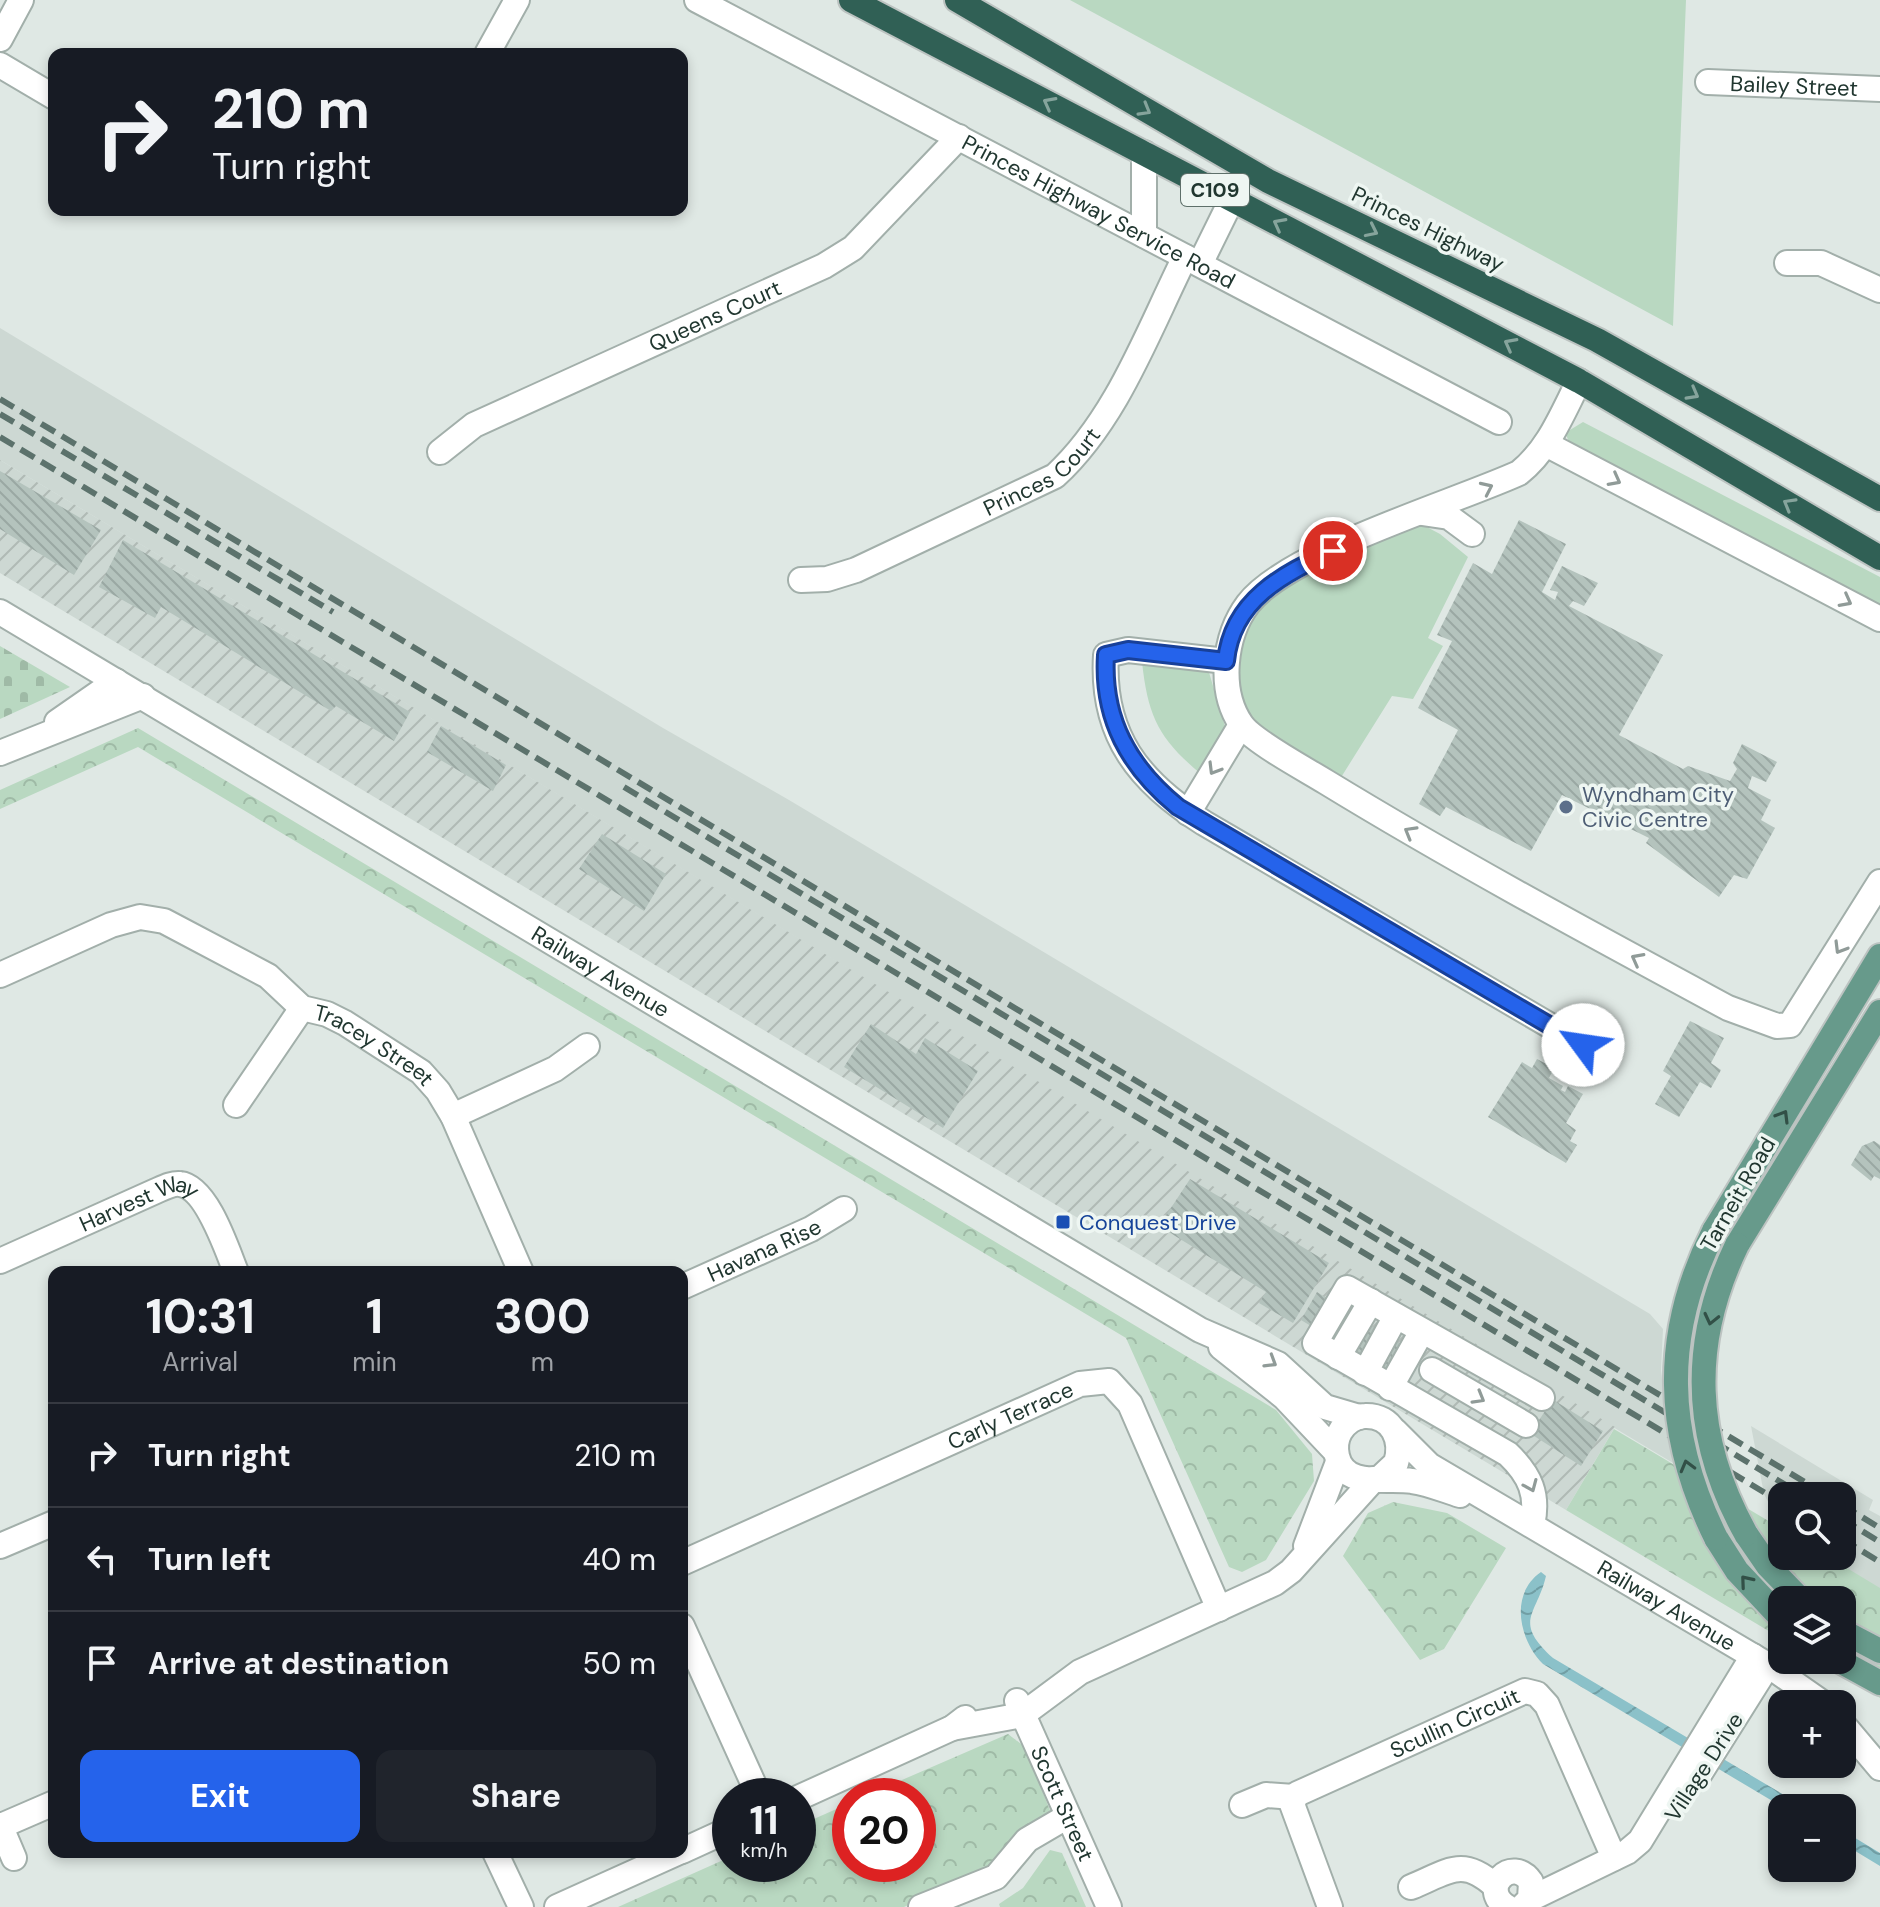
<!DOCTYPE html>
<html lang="en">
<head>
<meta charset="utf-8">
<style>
  :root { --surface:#171b24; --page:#20242c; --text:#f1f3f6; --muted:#9ea1a6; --line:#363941; --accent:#2563eb }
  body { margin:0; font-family:"DM Sans",sans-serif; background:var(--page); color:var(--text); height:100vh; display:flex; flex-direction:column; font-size:30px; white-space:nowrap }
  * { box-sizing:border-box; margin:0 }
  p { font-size:26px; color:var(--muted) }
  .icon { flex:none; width:44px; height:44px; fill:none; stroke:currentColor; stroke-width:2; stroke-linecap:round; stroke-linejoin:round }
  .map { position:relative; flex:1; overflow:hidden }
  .drawer { position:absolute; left:48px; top:1266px; width:640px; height:592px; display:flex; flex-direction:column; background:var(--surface); border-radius:16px; box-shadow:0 4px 12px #0003 }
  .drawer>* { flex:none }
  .hud { position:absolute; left:48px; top:48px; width:640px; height:168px; border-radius:16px; box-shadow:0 4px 12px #0003; background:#171b24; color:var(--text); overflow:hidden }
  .tools { position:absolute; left:1768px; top:1482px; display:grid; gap:16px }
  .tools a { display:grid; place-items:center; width:88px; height:88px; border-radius:16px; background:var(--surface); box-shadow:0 4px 12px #0003; font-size:40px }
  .speed { position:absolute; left:712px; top:1778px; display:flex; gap:16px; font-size:40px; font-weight:700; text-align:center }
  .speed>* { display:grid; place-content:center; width:104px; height:104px; border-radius:50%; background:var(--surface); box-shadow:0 4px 12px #0003; line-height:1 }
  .speed small { font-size:20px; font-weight:400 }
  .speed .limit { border:12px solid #d22; background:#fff; color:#111 }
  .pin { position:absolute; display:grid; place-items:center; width:68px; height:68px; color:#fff; margin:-34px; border:4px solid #fff; border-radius:50%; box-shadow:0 2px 8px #0007 }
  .me { position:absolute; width:88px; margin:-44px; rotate:301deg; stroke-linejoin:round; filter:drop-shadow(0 0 6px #0008) }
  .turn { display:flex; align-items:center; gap:28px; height:168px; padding:0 32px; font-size:36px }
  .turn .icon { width:104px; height:104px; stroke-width:2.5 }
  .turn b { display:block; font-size:56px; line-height:68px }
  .eta { display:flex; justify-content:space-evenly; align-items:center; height:136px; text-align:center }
  .eta b { font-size:48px; font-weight:700; line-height:56px }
  .button { display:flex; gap:16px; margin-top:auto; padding:16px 32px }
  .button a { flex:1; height:92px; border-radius:16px; background:var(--accent); color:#fff; font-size:32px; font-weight:700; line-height:92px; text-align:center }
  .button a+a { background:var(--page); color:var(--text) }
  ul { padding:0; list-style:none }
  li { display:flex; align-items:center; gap:24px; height:104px; padding:0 32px; border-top:2px solid var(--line) }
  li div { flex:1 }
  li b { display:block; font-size:30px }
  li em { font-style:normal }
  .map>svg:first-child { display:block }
  .built { fill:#cdd8d3 }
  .industrial { fill:url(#industrial-furrows) }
  .green { fill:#b9d8c1 }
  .cemetery { fill:url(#cemetery-stones) }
  .park { fill:url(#park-crowns) }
  .water { fill:url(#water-waves) }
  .building { fill:url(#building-back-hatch) }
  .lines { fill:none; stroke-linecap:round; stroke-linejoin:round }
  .minor-casing { stroke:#a2afaa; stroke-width:28 }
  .major-casing { stroke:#bcc3c1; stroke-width:28 }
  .highway-casing { stroke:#bcc3c1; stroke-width:28 }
  .minor { stroke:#fff; stroke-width:24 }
  .major { stroke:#679a8b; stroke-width:24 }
  .highway { stroke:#306055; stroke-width:24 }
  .rail { stroke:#5c726c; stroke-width:6; stroke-dasharray:16 8; stroke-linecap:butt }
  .major-bridge-casing { stroke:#bcc3c1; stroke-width:28; stroke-linecap:butt }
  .major-bridge { stroke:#679a8b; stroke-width:24 }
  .oneway { stroke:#86a49c }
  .oneway2 { stroke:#909b98 }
  .oneway3 { stroke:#325047 }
  .route-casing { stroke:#184099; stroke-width:20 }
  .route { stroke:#2563eb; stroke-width:14 }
  .service-dot { fill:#5c6f8a; stroke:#eef6f2; stroke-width:3 }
  .transit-dot { fill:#1a4fb4; stroke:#eef6f2; stroke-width:3 }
  .labels { text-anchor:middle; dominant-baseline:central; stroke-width:7; stroke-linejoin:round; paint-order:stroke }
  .shield { fill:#eef6f2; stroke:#5e706a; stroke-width:2 }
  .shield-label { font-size:20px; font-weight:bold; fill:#213730 }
  .street-label { font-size:22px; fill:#213730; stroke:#eef6f2 }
  .service-label { font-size:22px; fill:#4e5e75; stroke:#eef6f2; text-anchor:start }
  .transit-label { font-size:22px; fill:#164399; stroke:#eef6f2; text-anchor:start }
</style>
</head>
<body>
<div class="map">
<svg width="1880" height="1907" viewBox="0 0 1880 1907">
  <defs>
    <pattern id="industrial-furrows" width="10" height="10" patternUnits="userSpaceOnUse" patternTransform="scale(2)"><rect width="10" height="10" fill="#cdd8d3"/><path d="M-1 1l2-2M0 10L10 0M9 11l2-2" fill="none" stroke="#b0bab5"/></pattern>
    <pattern id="cemetery-stones" width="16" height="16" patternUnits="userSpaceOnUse" patternTransform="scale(2)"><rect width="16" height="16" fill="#b9d8c1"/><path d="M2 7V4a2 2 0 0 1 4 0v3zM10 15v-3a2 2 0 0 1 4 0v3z" fill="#9fbaa6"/></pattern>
    <pattern id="park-crowns" width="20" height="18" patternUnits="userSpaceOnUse" patternTransform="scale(2)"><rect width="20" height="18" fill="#b9d8c1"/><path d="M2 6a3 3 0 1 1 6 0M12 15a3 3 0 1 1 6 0" fill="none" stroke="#9fbaa6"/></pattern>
    <pattern id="water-waves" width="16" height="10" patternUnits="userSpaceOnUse" patternTransform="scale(2)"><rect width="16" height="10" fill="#8bc1c9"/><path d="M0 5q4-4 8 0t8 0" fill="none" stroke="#719ea4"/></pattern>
    <pattern id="building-back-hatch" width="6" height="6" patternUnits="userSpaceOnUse" patternTransform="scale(2)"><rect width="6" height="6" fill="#b4c3bd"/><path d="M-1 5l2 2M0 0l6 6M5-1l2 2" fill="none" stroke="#9aa8a3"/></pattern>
  </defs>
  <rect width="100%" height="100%" fill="#dfe8e4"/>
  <path class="built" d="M0 328 663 728 789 800 1650 1314 1663 1329 1661 1370 1673 1463 0 460Z
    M1751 1426 1873 1500 1869 1510 1880 1516V1625L1802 1556H1842V1496H1782V1529L1764 1494Z"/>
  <path class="industrial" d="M0 460 1615 1427 1566 1510 0 573Z"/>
  <path class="green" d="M1070 0H1686L1673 326Z
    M1583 422 1880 577V620L1573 450 1565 433Z
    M1423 525 1440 534 1468 557 1428 638 1443 646 1413 699 1392 696 1340 779C1318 765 1273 743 1257 727 1231 700 1224 643 1249 614 1275 582 1382 537 1423 525Z
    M1142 662 1208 669 1227 733 1201 774C1159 739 1148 717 1142 662Z"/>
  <path class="cemetery" d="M0 646 70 687 0 719Z"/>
  <path class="park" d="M138 728 1276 1410 1312 1454 1314 1481 1266 1560 1242 1572 1229 1567 1126 1338 138 747 0 809V790Z
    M1614 1429 1782 1529V1556H1827L1880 1588V1698L1817 1660H1842V1600H1782V1639L1566 1510Z
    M1393 1502 1447 1513 1506 1548 1444 1649 1420 1660 1343 1556 1368 1513Z
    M1008 1734 1025 1747 1051 1813 1001 1862 904 1907H618L730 1857V1864H798V1826L850 1803V1864H918V1796H865Z
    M1050 1850 1062 1853 1086 1907H1000L999 1904 1023 1888Z"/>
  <path class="water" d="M1541 1572 1546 1576C1537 1615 1512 1621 1553 1658L1806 1808H1784L1543 1664C1519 1640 1509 1594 1541 1572Z
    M1842 1830 1880 1853V1866L1842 1843Z"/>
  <path class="building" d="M0 471 101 530 74 575 0 529Z
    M1519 520 1566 544 1542 592 1555 600 1558 592 1550 590 1562 566 1598 583 1584 606 1573 601 1569 606 1663 655 1619 735 1683 769 1688 766 1730 781 1737 769 1733 763 1742 744 1777 762 1766 782 1752 776 1748 788 1771 800 1761 820 1775 828 1747 879 1734 875 1719 897 1646 843 1649 838 1562 795 1531 851 1446 807 1440 816 1419 804 1458 730 1418 708 1452 641 1437 635 1473 563 1492 574Z
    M123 540 410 712 394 741 336 706 331 711 161 607 155 618 99 587Z
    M441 726 506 765 493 791 427 752Z
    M602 834 666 874 644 911 579 869Z
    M1690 1021 1724 1038 1711 1063 1721 1070 1711 1088 1700 1082 1679 1117 1655 1104 1671 1076 1663 1071Z
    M871 1024 916 1054 925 1038 978 1071 943 1128 844 1067Z
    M1537 1059 1554 1068 1549 1078 1563 1086 1561 1090 1565 1092 1568 1086 1583 1094 1566 1123 1576 1130 1570 1141 1577 1145 1566 1163 1488 1117 1522 1062 1532 1068Z
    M1874 1141 1880 1145V1179L1874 1176 1871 1181 1851 1165 1862 1146Z
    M1190 1179 1329 1263 1293 1323 1259 1303 1266 1292 1159 1226Z
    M1317 1292 1402 1345 1405 1383 1301 1320Z
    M1552 1399 1603 1431 1581 1466 1531 1434Z"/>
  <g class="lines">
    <g class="minor-casing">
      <g id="minor">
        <path id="s1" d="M697 0 1499 422"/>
        <path d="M0 39 21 0"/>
        <path d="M487 54 517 0"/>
        <path d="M0 65 54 97"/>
        <path id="s2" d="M1708 82 1880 89"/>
        <path d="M1144 153V235"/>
        <path d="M1787 263H1821L1880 290"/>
        <path d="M1200 264 1232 199"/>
        <path d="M1579 381C1562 414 1549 449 1519 473 1453 503 1288 552 1248 604 1224 636 1218 690 1241 724 1252 741 1307 770 1326 782 1457 862 1593 935 1728 1008L1777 1026 1790 1025 1880 882"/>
        <path d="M1546 444 1880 619"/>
        <path id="s3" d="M440 452 474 425 824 266 853 248 959 137"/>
        <path d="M1422 513 1449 517 1472 534"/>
        <path id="s4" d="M801 580 827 579 856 570 1055 476C1117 419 1148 331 1185 257"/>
        <path id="s5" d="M0 612 1200 1330 1278 1364 1325 1407 1359 1417"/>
        <path d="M1226 661 1128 650 1106 655C1101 735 1139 782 1204 823L1583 1045"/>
        <path d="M57 722 116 681"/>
        <path d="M0 753 143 696"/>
        <path d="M1188 813 1241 725"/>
        <path id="s6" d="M0 975 111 925 140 917 164 921 268 976 302 1008 327 1014 345 1023 421 1072 438 1091 453 1116 521 1272"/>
        <path d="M236 1105 302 1008"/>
        <path d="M453 1116 555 1069 587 1046"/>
        <path id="s7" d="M0 1261 156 1191C163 1188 173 1183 180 1184 207 1187 227 1250 236 1272"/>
        <path id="s8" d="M682 1287 811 1229 844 1209"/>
        <path d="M1221 1347 1284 1397 1336 1452"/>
        <path d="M1338 1357 1371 1301"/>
        <path d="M1432 1370 1526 1425"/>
        <path d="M1365 1373 1396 1316"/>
        <path d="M1390 1388 1422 1331"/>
        <path id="s9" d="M1395 1431 1429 1465 1768 1665 1824 1704"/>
        <path d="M1380 1478 1396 1463C1403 1441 1393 1415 1365 1416 1355 1416 1345 1423 1340 1432 1336 1439 1335 1447 1337 1456 1344 1489 1387 1477 1412 1481 1428 1483 1444 1490 1460 1495"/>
        <path d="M1532 1525C1539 1495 1530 1475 1508 1454L1315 1343 1347 1288 1542 1398"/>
        <path d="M0 1546 54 1523"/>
        <path d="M1306 1546 1338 1462"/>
        <path id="s10" d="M682 1563 1080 1384 1109 1381 1130 1404 1219 1609"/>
        <path d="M682 1626 759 1796"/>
        <path id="s11" d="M1017 1701 1109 1907"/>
        <path d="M1842 1723 1880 1768"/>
        <path d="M952 1728 1022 1715 1080 1672 1275 1583 1291 1571 1374 1479"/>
        <path d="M1697 1778 1768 1665"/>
        <path d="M798 1798 952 1728 965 1718"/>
        <path d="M1242 1805 1266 1795 1294 1797"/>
        <path d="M0 1825 14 1858"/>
        <path d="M1 1826 54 1803"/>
        <path d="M682 1851 730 1829"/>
        <path d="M495 1852 521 1907"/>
        <path d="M1411 1887C1448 1872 1462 1856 1495 1886"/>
        <path d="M1530 1899 1627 1852 1640 1841 1753 1656"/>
        <path d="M557 1907 679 1852"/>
        <path d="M921 1907 996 1877 1027 1840 1068 1816"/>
        <path id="s12" d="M1330 1907 1292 1804 1297 1794 1525 1691 1537 1694 1547 1705 1614 1858"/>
        <path d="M1507 1907C1478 1889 1512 1854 1531 1882L1530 1899 1523 1906"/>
      </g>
    </g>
    <g class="major-casing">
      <path id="major" d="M1714 1231 1880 956
        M1737 1245 1880 1012
        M1746 1534 1768 1566 1801 1600
        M1716 1538 1737 1571 1782 1619
        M1842 1631 1880 1651
        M1838 1660 1880 1683"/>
    </g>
    <g class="highway-casing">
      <path id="highway" d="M851 0 1579 381 1880 558
        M957 0 1268 181 1597 340 1880 499"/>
    </g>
    <use href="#minor" class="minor"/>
    <use href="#major" class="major"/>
    <use href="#highway" class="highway"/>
    <path class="rail" d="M0 399 1828 1496
      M0 414 333 612
      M0 437 1782 1503
      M624 787 1804 1496
      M1842 1505 1880 1528
      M1842 1519 1880 1542
      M1842 1539 1880 1562"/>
    <g class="major-bridge-casing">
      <path id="major-bridge" d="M1714 1231C1661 1335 1665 1435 1716 1538
        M1737 1245C1689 1344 1693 1439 1746 1534"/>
    </g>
    <use href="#major-bridge" class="major-bridge"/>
  </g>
  <defs><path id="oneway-chevron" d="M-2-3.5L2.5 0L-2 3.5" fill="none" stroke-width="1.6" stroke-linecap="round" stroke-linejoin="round" transform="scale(2)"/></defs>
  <g class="oneway">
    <use href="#oneway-chevron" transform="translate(1049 103) rotate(-152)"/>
    <use href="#oneway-chevron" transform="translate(1145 110) rotate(30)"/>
    <use href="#oneway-chevron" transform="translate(1279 224) rotate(-152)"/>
    <use href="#oneway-chevron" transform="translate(1372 231) rotate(26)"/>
    <use href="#oneway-chevron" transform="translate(1510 344) rotate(-152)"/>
    <use href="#oneway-chevron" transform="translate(1693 394) rotate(29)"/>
    <use href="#oneway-chevron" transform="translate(1789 504) rotate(-150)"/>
  </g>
  <g class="oneway2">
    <use href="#oneway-chevron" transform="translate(1615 480) rotate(28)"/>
    <use href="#oneway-chevron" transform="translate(1487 488) rotate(-25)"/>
    <use href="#oneway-chevron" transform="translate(1846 601) rotate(28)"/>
    <use href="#oneway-chevron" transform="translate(1214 769) rotate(121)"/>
    <use href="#oneway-chevron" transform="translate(1410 832) rotate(-150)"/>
    <use href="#oneway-chevron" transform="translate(1840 948) rotate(121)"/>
    <use href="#oneway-chevron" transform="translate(1637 959) rotate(-152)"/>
    <use href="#oneway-chevron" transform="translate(1271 1362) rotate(32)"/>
    <use href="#oneway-chevron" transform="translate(1479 1398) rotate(30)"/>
    <use href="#oneway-chevron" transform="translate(1531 1486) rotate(67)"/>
  </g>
  <g class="oneway3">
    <use href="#oneway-chevron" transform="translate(1783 1116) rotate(-59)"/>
    <use href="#oneway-chevron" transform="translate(1711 1319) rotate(103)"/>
    <use href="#oneway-chevron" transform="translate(1687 1466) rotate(-105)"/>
    <use href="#oneway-chevron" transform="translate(1746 1581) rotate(-130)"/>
  </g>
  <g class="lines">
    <g class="route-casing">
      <path id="route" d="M1333 551C1283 574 1232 600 1226 661L1128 650 1106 655C1102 719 1129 767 1178 807L1583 1045"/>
    </g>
    <use href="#route" class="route"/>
  </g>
  <circle class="service-dot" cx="1566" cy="807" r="8"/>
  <rect class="transit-dot" x="1055" y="1214" width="16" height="16" rx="4"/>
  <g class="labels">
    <rect class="shield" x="1181" y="174" width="68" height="32" rx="6"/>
    <g class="shield-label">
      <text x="1215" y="190">C109</text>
    </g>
    <g class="street-label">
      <text stroke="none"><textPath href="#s2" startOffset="86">Bailey Street</textPath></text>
      <text stroke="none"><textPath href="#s1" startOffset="454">Princes Highway Service Road</textPath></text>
      <text transform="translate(1428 229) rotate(26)">Princes Highway</text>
      <text stroke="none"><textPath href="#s3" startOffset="308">Queens Court</textPath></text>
      <text stroke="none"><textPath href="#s4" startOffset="268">Princes Court</textPath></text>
      <text stroke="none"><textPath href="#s5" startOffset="700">Railway Avenue</textPath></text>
      <text stroke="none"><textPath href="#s6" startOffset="422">Tracey Street</textPath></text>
      <text transform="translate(1738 1194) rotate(-60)">Tarneit Road</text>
      <text stroke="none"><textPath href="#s7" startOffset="152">Harvest Way</textPath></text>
      <text stroke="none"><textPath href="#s8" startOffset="90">Havana Rise</textPath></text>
      <text stroke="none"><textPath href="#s10" startOffset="360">Carly Terrace</textPath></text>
      <text stroke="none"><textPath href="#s9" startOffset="324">Railway Avenue</textPath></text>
      <text stroke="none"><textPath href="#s12" startOffset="294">Scullin Circuit</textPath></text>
      <text transform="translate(1704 1767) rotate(-57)">Village Drive</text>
      <text stroke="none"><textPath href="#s11" startOffset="112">Scott Street</textPath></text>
    </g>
    <g class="service-label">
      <text x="1582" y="794">Wyndham City<tspan x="1582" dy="25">Civic Centre</tspan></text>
    </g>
    <g class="transit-label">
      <text x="1079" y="1222">Conquest Drive</text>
    </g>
  </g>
</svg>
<div class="tools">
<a><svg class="icon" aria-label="search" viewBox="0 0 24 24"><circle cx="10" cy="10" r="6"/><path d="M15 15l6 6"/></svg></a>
<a><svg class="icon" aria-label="layers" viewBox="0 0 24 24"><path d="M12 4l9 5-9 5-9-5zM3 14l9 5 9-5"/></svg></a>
<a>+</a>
<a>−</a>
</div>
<div class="speed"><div>11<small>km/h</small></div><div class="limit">20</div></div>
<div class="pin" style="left:1333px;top:551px;background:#d93025"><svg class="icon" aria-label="arrive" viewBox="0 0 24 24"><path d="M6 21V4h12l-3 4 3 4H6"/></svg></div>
<svg class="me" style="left:1583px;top:1045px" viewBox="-20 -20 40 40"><circle r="19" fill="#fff"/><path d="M0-13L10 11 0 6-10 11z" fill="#2563eb"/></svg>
<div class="hud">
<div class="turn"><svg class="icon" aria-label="right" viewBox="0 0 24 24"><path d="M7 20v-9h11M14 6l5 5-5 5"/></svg><div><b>210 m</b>Turn right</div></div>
</div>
<section class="drawer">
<div class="eta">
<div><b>10:31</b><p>Arrival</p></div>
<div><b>1</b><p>min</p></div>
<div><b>300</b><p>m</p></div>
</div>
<ul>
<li><svg class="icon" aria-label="right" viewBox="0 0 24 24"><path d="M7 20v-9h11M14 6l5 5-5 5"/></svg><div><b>Turn right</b></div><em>210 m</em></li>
<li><svg class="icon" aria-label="left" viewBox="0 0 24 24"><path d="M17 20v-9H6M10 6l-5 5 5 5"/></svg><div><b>Turn left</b></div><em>40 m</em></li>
<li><svg class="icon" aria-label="arrive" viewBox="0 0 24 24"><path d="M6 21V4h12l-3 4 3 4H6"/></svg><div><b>Arrive at destination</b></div><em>50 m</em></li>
</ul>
<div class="button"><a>Exit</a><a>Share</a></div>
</section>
</div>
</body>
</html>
